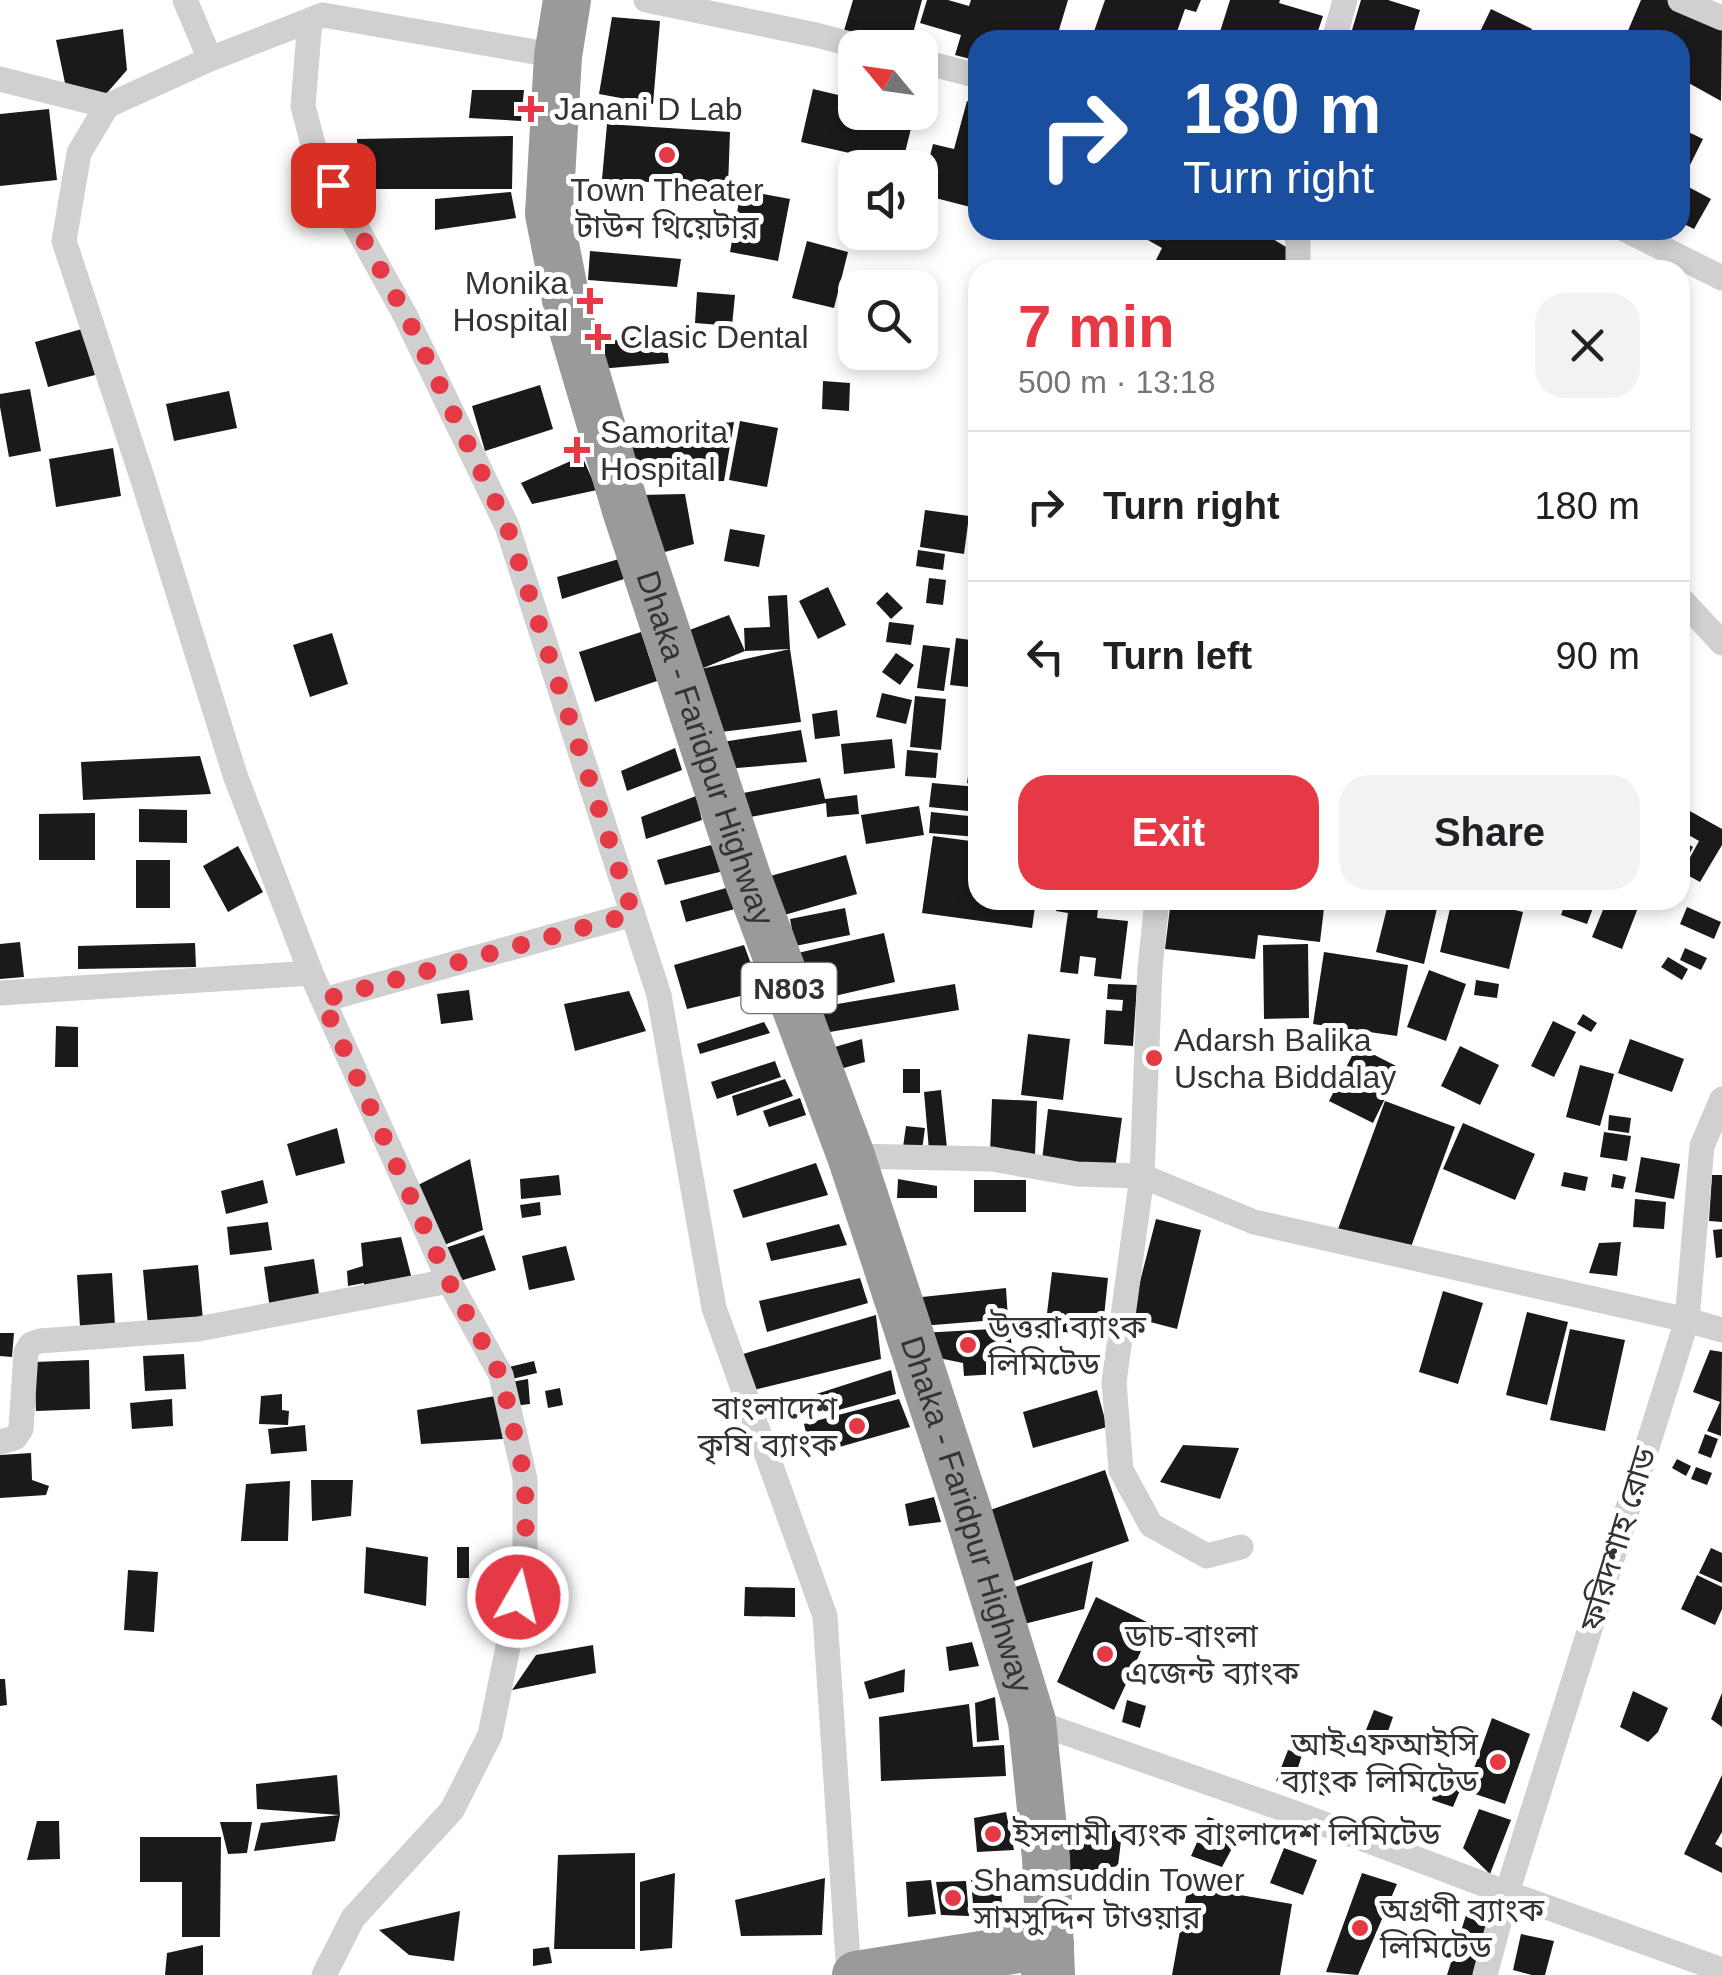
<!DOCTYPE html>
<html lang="en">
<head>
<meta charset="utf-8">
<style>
  :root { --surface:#fff; --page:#f2f2f2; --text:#202124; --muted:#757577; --line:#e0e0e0; --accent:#e63946 }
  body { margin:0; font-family:Helvetica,"Noto Sans Bengali",sans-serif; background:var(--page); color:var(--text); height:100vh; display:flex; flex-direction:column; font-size:38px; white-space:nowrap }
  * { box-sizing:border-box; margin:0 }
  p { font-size:32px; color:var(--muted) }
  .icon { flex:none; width:55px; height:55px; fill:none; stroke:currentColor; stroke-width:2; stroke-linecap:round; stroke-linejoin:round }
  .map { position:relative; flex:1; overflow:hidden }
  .sheet { position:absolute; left:968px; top:260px; width:722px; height:650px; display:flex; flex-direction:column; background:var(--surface); border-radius:30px; box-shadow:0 5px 15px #0003 }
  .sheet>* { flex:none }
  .hud { position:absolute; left:968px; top:30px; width:722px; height:210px; border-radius:30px; box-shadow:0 5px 15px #0003; background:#1a4fa0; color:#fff; overflow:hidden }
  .needle { width:65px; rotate:299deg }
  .controls { position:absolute; left:838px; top:30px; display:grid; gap:20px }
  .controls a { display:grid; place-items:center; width:100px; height:100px; border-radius:20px; background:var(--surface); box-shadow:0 5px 15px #0003; font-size:50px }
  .pin { position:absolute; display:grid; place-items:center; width:85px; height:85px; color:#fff; margin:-42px; border-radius:20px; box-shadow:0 5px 15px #0006 }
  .me { position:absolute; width:110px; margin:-55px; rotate:8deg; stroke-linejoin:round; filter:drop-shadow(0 0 8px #0008) }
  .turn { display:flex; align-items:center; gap:35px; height:210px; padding:0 50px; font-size:45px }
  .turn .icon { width:130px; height:130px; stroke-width:2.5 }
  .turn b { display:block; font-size:70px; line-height:85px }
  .round { display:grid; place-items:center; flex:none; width:105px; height:105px; border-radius:30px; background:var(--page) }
  .overview { display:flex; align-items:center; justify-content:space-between; height:170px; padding:0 50px }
  h1 { font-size:60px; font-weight:700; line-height:75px; color:var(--accent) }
  .cta { display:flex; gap:20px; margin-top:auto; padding:20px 50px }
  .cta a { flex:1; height:115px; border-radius:30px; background:var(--accent); color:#fff; font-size:40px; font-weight:700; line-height:115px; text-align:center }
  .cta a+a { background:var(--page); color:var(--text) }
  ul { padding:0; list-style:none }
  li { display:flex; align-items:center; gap:30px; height:150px; padding:0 50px; border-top:2px solid var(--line) }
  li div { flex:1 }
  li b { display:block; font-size:38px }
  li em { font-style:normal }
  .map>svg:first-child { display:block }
  .building { fill:#1a1a1a }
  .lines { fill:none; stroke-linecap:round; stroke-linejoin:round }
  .street { stroke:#d0d0d0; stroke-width:25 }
  .highway { stroke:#9a9a9a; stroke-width:48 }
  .route { stroke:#e63946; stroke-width:18; stroke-dasharray:0 32.4 }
  .poi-dot { fill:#e63946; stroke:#fff; stroke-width:4 }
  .labels { text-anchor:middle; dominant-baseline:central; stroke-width:10; stroke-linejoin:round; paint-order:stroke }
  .shield { fill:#fff; stroke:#707070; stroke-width:2.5 }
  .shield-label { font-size:30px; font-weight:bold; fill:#333 }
  .poi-label { font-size:32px; fill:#333; stroke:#fff; text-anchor:start }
  .street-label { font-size:32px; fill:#333; stroke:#fff }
</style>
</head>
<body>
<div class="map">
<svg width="1722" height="1975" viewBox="0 0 1722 1975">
  <rect width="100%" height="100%" fill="#fff"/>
  <path class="building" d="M853 0H922L909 48H891L843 34Z
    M927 0H948L969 6 971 0H1068L1056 40H978V61L955 55 961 35 920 23Z
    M1105 0H1201L1196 12 1185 9 1174 40H1091Z
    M1230 0H1280L1279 3 1323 16 1315 40H1235L1219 35Z
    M1361 0H1388L1420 10 1411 40H1349Z
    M1641 0H1670L1722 27 1721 101 1685 81 1684 94 1680 93V40H1624Z
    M1491 9 1532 29 1527 40H1476Z
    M612 17 660 21 653 104 599 94Z
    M123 29 127 70 106 94 65 83 56 40Z
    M813 89 855 99V112H915L902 165 801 142Z
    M472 90H524L521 121 469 118Z
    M967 101 978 104V209L920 194 933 144 954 149Z
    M49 109 57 180 0 186V114Z
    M607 124 730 132 728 187 602 179Z
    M1680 128 1703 139 1681 183 1711 199 1694 229 1680 222Z
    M513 136 512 189H360L357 139Z
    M741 190 790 199 778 261 730 252Z
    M511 192 516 218 435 230V199Z
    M1130 230H1172L1166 242 1174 230H1258L1296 253 1286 270H1151L1162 248Z
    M807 241 848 252 834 308 792 298Z
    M590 251 681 259 677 287 588 280Z
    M697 292 735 295 732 326 695 323Z
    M82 329 95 375 48 387 35 342Z
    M920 330 928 332 918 367 866 354 920 352Z
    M665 332 669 363 599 369 594 344Z
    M823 381 850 383 849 411 822 409Z
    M540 385 553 429 485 451 472 406Z
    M30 389 41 451 9 457 0 407V394Z
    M229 391 237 428 174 441 166 404Z
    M740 421 778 428 767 487 729 480Z
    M734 422 724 481 627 483 613 433Z
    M113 448 121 496 56 507 49 459Z
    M582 456 597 490 532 504 521 483Z
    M685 494 694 544 654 555 639 495Z
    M925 510 969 516 964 554 920 547Z
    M730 529 765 535 759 567 724 561Z
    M918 550 945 554 943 570 916 566Z
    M619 559 624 579 562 599 557 577Z
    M929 578 946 580 943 605 926 603Z
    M828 587 846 625 818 639 799 601Z
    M887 592 903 608 891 619 876 603Z
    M787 595 790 649 745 651 744 628 770 627 768 596Z
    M729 615 745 651 701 669 790 649 801 722 721 732 687 631Z
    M889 622 914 625 911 645 886 642Z
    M641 632 657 681 595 702 579 652Z
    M332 633 348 684 310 697 293 645Z
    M956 638 978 641V688L950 685Z
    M923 645 950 648 944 691 917 688Z
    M896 653 914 665 900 685 882 672Z
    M882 693 912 700 906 724 876 717Z
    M915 696 946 699 941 750 910 747Z
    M837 710 840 736 815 739 812 714Z
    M975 729H978V785L967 783Z
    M801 730 807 762 725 769 722 742Z
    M892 739 895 768 844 774 841 744Z
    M675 748 682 770 627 791 621 771Z
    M907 750 938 753 936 778 905 776Z
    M200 756 211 794 83 800 81 762Z
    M820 778 825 799 857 795 859 814 827 817 826 803 739 819 733 795Z
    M932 783 978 787V812L929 807Z
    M696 796 702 820 646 839 641 817Z
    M919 806 924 835 866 844 861 815Z
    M139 809 187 810V843L139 842Z
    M1688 810 1722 829V845L1700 882 1682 872 1699 841 1680 830V824Z
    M931 812 978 817V837L929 833Z
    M95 813V860H39V814Z
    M933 836 978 842V900H1036L1032 928 922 913Z
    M1683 841 1693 847 1683 866 1680 864V847Z
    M711 845 724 871 665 885 657 860Z
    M238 846 263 892 228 912 203 866Z
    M846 855 857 894 774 918 763 878Z
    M136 860H170V908H136Z
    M726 888 735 909 686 922 680 901Z
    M1057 900H1099L1097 918 1128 921 1121 979 1094 976 1096 958 1080 956 1078 974 1060 972 1068 913 1056 911Z
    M1171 900H1325L1320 942 1258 935 1255 959 1165 949Z
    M1389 900H1439L1424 964 1376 952Z
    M1452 900H1474L1523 912 1509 969 1440 952Z
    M1566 900H1596L1587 924 1561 915Z
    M1607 900H1641L1622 949 1592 937Z
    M1687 907 1721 922 1714 939 1680 924Z
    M845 908 850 935 795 946 790 919Z
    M884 933 895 982 800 1004 789 955Z
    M20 942 24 977 0 979V944Z
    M195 943 196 967 78 969V946Z
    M1308 944 1309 1018 1264 1019 1263 945Z
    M744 945 761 991 687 1009 674 965Z
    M1685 948 1707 958 1701 970 1680 960Z
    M1324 952 1408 965 1397 1036 1313 1024Z
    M1668 957 1688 969 1682 980 1661 967Z
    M1429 970 1466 984 1446 1041 1407 1027Z
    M1476 980 1499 984 1497 998 1474 995Z
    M955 984 959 1010 812 1035 808 1009Z
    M1108 984 1137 985 1133 1046 1104 1044 1106 1010 1122 1011 1123 1000 1107 999Z
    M469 990 473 1020 441 1024 437 994Z
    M629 991 646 1031 575 1051 564 1004Z
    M1583 1014 1597 1023 1591 1032 1577 1024Z
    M1553 1021 1576 1032 1554 1077 1531 1066Z
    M764 1022 770 1033 700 1054 697 1044Z
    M56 1026 78 1027V1067H55Z
    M1028 1034 1070 1039 1063 1100 1021 1095Z
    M862 1039 865 1062 833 1071 828 1049Z
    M1630 1039 1684 1059 1672 1092 1618 1073Z
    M1357 1046 1400 1068 1373 1123 1329 1101Z
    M1460 1046 1499 1065 1480 1105 1441 1086Z
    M775 1061 781 1077 717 1099 711 1082Z
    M1580 1065 1614 1074 1600 1126 1566 1117Z
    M903 1069H920V1093H903Z
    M785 1079 793 1096 737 1116 732 1096Z
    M941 1090 947 1148 929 1150 924 1092Z
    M800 1098 806 1115 769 1127 763 1111Z
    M992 1099 1037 1101 1035 1156 990 1154Z
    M1385 1101 1455 1127 1408 1255 1338 1229Z
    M1048 1109 1122 1118 1115 1169 1042 1160Z
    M1609 1115 1631 1118 1629 1133 1608 1130Z
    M1463 1123 1535 1154 1515 1200 1443 1169Z
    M906 1126 925 1128 922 1150 903 1147Z
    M337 1128 345 1163 296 1176 287 1144Z
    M1604 1132 1631 1136 1627 1161 1600 1157Z
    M1641 1157 1680 1164 1674 1199 1635 1192Z
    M470 1159 483 1230 439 1247 412 1188Z
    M816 1163 828 1195 743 1218 733 1190Z
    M1564 1172 1588 1177 1585 1191 1561 1186Z
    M1613 1174 1626 1177 1623 1189 1611 1187Z
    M559 1175 561 1195 521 1199 520 1179Z
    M1712 1175H1722V1222L1709 1221Z
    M898 1179 937 1186V1198H897Z
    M263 1180 268 1203 226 1214 221 1191Z
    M974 1180H1026V1212H974Z
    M1635 1199 1666 1202 1664 1229 1633 1227Z
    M540 1202 541 1215 522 1218 520 1205Z
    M1156 1219 1201 1230 1177 1329 1131 1317Z
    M268 1222 272 1250 230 1255 227 1227Z
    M839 1224 847 1245 771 1261 766 1243Z
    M1722 1229V1257L1716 1258 1713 1230Z
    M484 1235 496 1270 453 1283 442 1249Z
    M401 1237 413 1283 364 1290V1283L348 1286 347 1271 363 1266 361 1243Z
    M1621 1242 1617 1276 1589 1273 1599 1243Z
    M566 1246 575 1280 529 1290 522 1256Z
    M314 1259 320 1301 270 1309 264 1267Z
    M198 1265 203 1320 148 1326 143 1270Z
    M1052 1272 1108 1278 1102 1336 1045 1330Z
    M112 1273 115 1325 80 1327 77 1275Z
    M860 1278 868 1303 767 1332 759 1301Z
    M1006 1288 1008 1319 921 1326 913 1298Z
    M1443 1291 1483 1303 1458 1384 1419 1372Z
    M1527 1312 1568 1322 1547 1405 1506 1395Z
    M876 1315 881 1359 750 1391 743 1354Z
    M1010 1328 1014 1373 964 1376 963 1363 929 1356 921 1333Z
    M1570 1329 1625 1340 1605 1431 1550 1420Z
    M0 1333H14L12 1357 0 1356Z
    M1710 1350 1722 1352 1721 1436 1707 1431 1720 1402 1693 1392Z
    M184 1354 186 1389 145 1391 143 1356Z
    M89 1360 90 1409 36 1411 34 1362Z
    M534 1361 537 1373 512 1379 509 1367Z
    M891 1370 896 1394 810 1418 807 1397Z
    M528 1379 530 1404 514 1406 511 1382Z
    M560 1388 563 1405 548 1408 545 1391Z
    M1097 1390 1107 1427 1033 1448 1023 1412Z
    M282 1394V1410L289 1411 288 1425 259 1424 261 1396Z
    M495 1396 503 1439 421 1444 417 1410Z
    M172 1399 173 1426 132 1429 130 1403Z
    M899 1399 910 1427 811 1455 804 1424Z
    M305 1425 307 1451 271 1454 268 1429Z
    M1705 1434 1718 1439 1711 1458 1698 1453Z
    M1183 1445 1239 1448 1220 1499 1160 1482Z
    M31 1453 32 1480 49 1486 46 1495 0 1498V1455Z
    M1677 1459 1691 1466 1686 1476 1672 1468Z
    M1696 1467 1712 1473 1707 1485 1691 1479Z
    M1105 1470 1129 1541 997 1587 973 1516Z
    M311 1480H353L351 1516 312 1521Z
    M290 1481 288 1541H241L246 1484Z
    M934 1497 941 1522 909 1526 905 1504Z
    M366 1547 428 1557 426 1606 364 1593Z
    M457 1547H469V1578H457Z
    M1711 1548 1722 1553V1583L1699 1573Z
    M1093 1561 1084 1609 1020 1625 1009 1589Z
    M128 1570 158 1572 154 1632 124 1630Z
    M1697 1575 1722 1587V1609L1715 1625 1681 1609Z
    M745 1587 795 1588V1617L744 1616Z
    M1096 1597 1153 1625 1114 1710 1057 1682Z
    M972 1642 979 1666 949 1671 946 1647Z
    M593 1645 596 1673 512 1690 536 1655Z
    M905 1669 904 1692 869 1699 864 1682Z
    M0 1679H5L7 1705 0 1706Z
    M1633 1691 1668 1708 1658 1732 1648 1742 1620 1727Z
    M1722 1693V1727L1711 1719Z
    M995 1697 999 1740 977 1742 975 1703Z
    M1127 1700 1146 1706 1140 1728 1122 1722Z
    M969 1704 973 1747 1004 1745 1006 1776 881 1781 879 1717Z
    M1374 1710 1393 1717 1386 1737 1366 1730Z
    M1492 1718 1530 1734 1505 1804 1466 1791Z
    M1288 1750 1302 1755 1292 1786 1276 1781Z
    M1314 1766 1336 1773 1325 1796 1306 1790Z
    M337 1775 340 1815 257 1809 256 1784Z
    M1722 1775V1832L1715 1844 1722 1848V1873L1684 1854Z
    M1437 1781 1461 1788 1453 1807 1432 1800Z
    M1479 1809 1511 1820 1490 1874 1463 1848Z
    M1006 1812 1014 1850 977 1852 974 1818Z
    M340 1815 335 1841 254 1851 261 1823Z
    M1208 1817 1243 1828 1222 1867 1191 1856Z
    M37 1821H59L60 1859 27 1860Z
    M220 1822H252L247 1853 228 1854Z
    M1123 1824 1118 1866 1069 1874 1066 1828Z
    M140 1837H221L220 1937H182V1882H140Z
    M1284 1848 1317 1860 1303 1895 1270 1883Z
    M635 1853V1949H554L558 1855Z
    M1001 1872 1002 1912 974 1916 971 1880Z
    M675 1873 672 1948 640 1951V1882Z
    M1362 1873 1397 1884 1358 1975 1326 1972Z
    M825 1878 822 1935 741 1936 735 1900Z
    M931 1880 936 1914 908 1917 906 1882Z
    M966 1881 969 1916 941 1915 936 1882Z
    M1188 1886 1292 1904 1280 1975H1172Z
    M460 1911 454 1961 409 1955 379 1930Z
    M1467 1912 1493 1920 1475 1975H1447Z
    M1521 1934 1554 1941 1545 1975H1532L1513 1970Z
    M203 1945V1975H165L167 1953Z
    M549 1947 552 1963 533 1966V1949Z"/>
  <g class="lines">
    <path class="street" d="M185 0 210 59
      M646 0 816 35 866 48
      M1680 0 1722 18
      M310 20 303 106 315 152 405 315 507 526 659 995 714 1308 825 1616 849 1975
      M1334 40 1345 0
      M920 61 978 76
      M0 79 107 106
      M1293 230 1298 240V270
      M1626 230 1722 278
      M1680 598 1722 643
      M1157 900 1150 968 1142 1176 1114 1382 1121 1470 1151 1525 1207 1556 1241 1547
      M0 993 311 973
      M323 1000 633 914
      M851 1156 992 1159 1077 1174 1142 1176 1254 1222 1687 1320 1722 1330
      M0 1442 15 1438 21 1429 26 1352 31 1344 40 1341 198 1329 449 1281
      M1032 1721 1292 1812 1507 1893 1722 1970
      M324 1975 353 1918 452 1810 490 1735 525 1563V1479L501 1375 449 1281 311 973 235 775 143 480 64 241 79 153 107 106 210 59 323 15 558 56
      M1485 1975 1507 1893 1687 1320 1702 1146 1722 1099"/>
    <g class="highway">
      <path id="s1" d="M567 0 558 56 549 214 570 320 626 510 747 877 851 1156 967 1509 1032 1721 1046 1858 1051 1974 1045 1975"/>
      <path d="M856 1975 1050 1944"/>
    </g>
  </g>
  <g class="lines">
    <path class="route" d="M333 185 406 315 507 526 633 914 322 1000 449 1282 501 1376 525 1479 526 1562 518 1597"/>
  </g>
  <g class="poi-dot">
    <path d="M526 94h10v10h10v10h-10v10h-10v-10h-10v-10h10z"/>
    <circle cx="667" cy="155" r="10"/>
    <path d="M585 286h10v10h10v10h-10v10h-10v-10h-10v-10h10z"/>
    <path d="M593 322h10v10h10v10h-10v10h-10v-10h-10v-10h10z"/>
    <path d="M572 435h10v10h10v10h-10v10h-10v-10h-10v-10h10z"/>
    <circle cx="1154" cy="1058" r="10"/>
    <circle cx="968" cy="1345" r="10"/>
    <circle cx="857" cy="1426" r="10"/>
    <circle cx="1105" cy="1654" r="10"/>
    <circle cx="1498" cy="1762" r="10"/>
    <circle cx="993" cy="1834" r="10"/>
    <circle cx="953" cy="1898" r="10"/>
    <circle cx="1360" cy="1928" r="10"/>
  </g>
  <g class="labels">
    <rect class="shield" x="741.5" y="963" width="95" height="50" rx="8"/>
    <g class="shield-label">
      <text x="789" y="988">N803</text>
    </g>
    <g class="poi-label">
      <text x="554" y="109">Janani D Lab</text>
      <text x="667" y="190" text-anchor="middle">Town Theater<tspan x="667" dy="37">টাউন থিয়েটার</tspan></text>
      <text x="568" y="283" text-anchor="end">Monika<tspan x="568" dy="37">Hospital</tspan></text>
      <text x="620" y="337">Clasic Dental</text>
      <text x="600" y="432">Samorita<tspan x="600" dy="37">Hospital</tspan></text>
      <text x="1174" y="1040">Adarsh Balika<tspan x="1174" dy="37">Uscha Biddalay</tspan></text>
      <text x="988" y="1327">উত্তরা ব্যাংক<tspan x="988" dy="37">লিমিটেড</tspan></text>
      <text x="837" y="1408" text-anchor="end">বাংলাদেশ<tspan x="837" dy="37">কৃষি ব্যাংক</tspan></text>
      <text x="1125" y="1636">ডাচ-বাংলা<tspan x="1125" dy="37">এজেন্ট ব্যাংক</tspan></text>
      <text x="1478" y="1744" text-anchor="end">আইএফআইসি<tspan x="1478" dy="37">ব্যাংক লিমিটেড</tspan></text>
      <text x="1013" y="1834">ইসলামী ব্যংক বাংলাদেশ লিমিটেড</text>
      <text x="973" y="1880">Shamsuddin Tower<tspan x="973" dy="37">সামসুদ্দিন টাওয়ার</tspan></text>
      <text x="1380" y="1910">অগ্রণী ব্যাংক<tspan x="1380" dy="37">লিমিটেড</tspan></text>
    </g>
    <g class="street-label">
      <text stroke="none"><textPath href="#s1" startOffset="772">Dhaka - Faridpur Highway</textPath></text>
      <text stroke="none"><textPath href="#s1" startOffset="1582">Dhaka - Faridpur Highway</textPath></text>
      <text transform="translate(1618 1539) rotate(-73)">ফরিদশাহ রোড</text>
    </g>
  </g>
</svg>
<div class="controls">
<a><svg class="needle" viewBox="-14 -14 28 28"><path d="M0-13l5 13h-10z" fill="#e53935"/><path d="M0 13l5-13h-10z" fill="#757577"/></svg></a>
<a><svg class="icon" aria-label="sound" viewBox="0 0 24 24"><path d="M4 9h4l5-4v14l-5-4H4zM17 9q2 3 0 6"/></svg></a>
<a><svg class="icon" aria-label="search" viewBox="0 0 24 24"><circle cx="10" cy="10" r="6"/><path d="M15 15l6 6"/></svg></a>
</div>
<div class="pin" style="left:333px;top:185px;background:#d93025"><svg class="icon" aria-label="arrive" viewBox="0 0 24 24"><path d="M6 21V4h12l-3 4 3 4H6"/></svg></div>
<svg class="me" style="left:518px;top:1597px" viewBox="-20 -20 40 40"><circle r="17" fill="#e63946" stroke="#fff" stroke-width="3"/><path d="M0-11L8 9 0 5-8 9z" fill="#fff"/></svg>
<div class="hud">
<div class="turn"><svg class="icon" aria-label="right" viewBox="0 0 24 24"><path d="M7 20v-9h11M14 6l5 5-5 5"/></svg><div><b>180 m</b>Turn right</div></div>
</div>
<section class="sheet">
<div class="overview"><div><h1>7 min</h1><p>500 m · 13:18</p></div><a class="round"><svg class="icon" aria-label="close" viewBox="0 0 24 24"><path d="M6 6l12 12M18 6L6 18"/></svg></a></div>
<ul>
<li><svg class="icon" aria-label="right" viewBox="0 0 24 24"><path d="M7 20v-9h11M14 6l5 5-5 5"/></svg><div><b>Turn right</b></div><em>180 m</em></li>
<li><svg class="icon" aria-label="left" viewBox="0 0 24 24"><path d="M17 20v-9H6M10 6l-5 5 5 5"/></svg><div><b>Turn left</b></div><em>90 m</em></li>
</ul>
<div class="cta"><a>Exit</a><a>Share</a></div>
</section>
</div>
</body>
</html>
